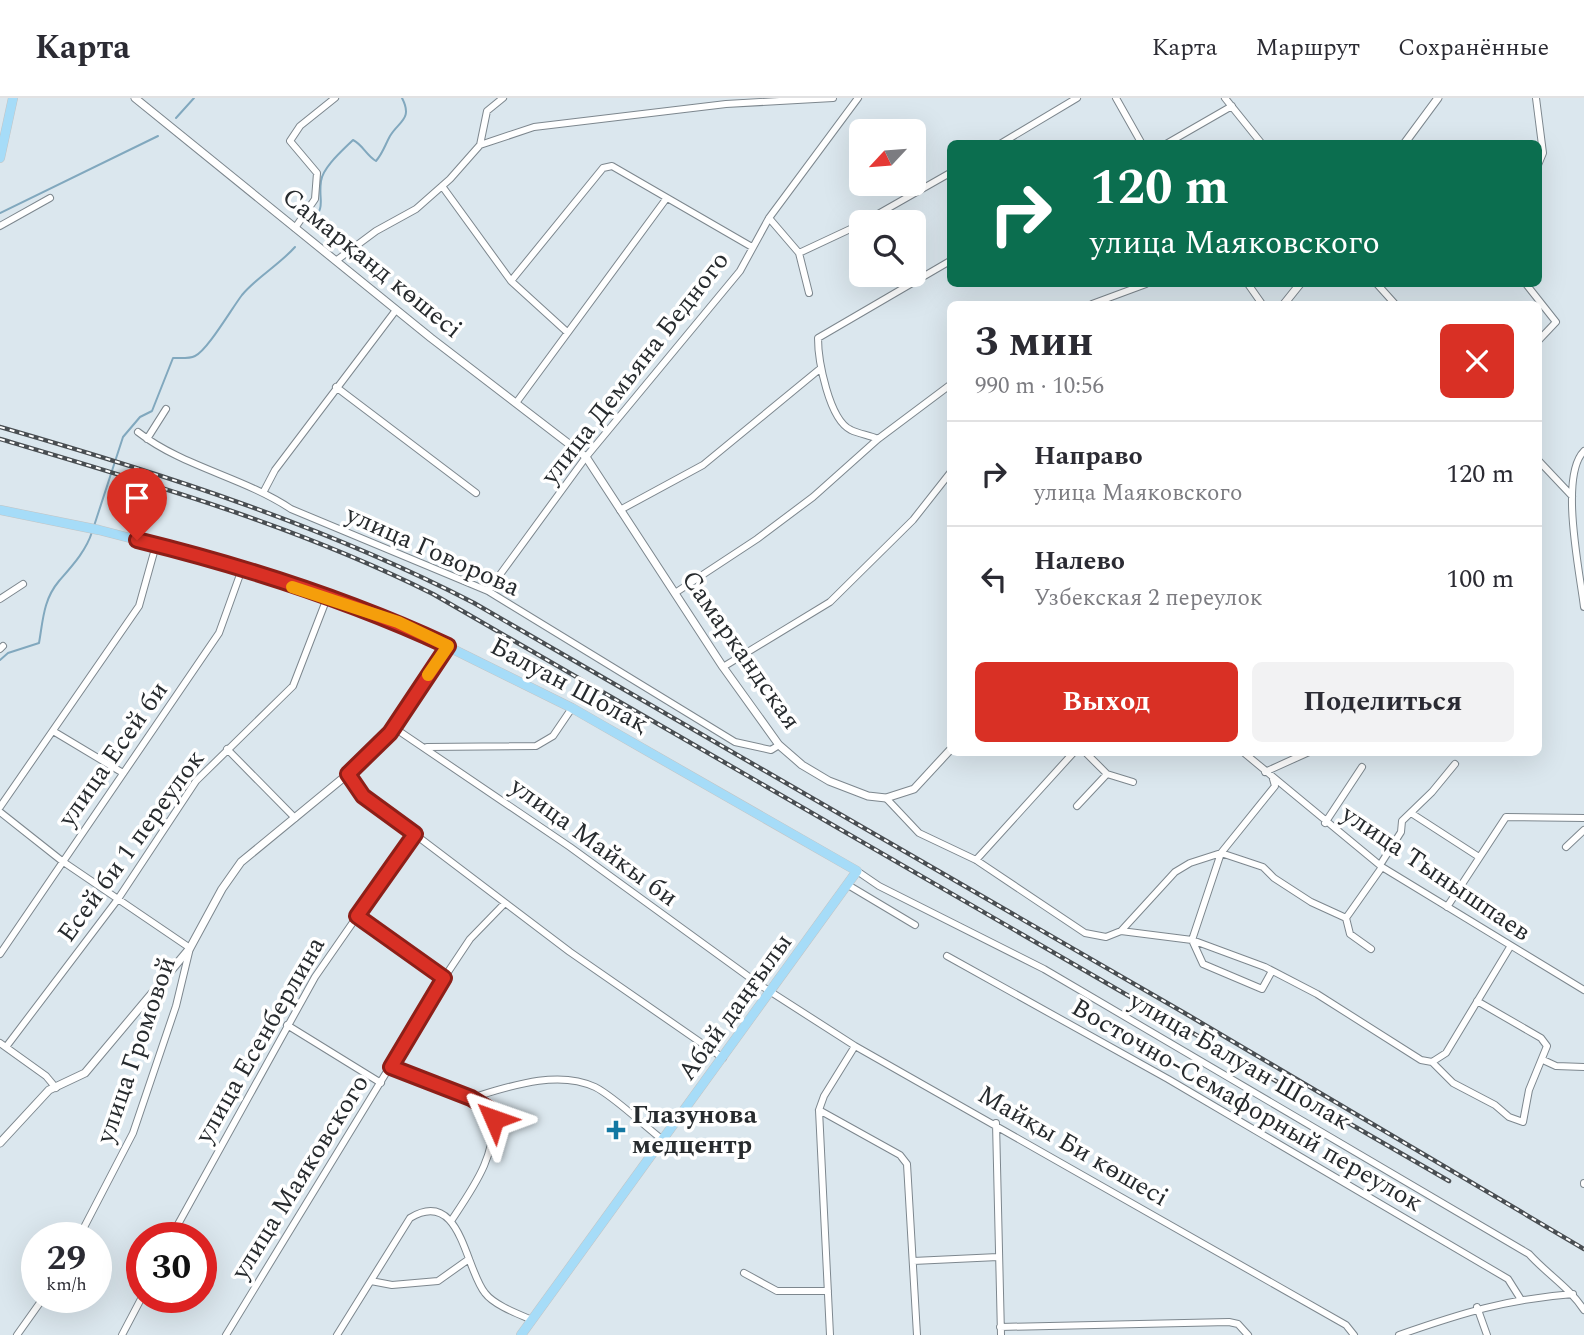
<!DOCTYPE html>
<html lang="ru">
<head>
<meta charset="utf-8">
<style>
  :root { --surface:#fff; --page:#f2f2f3; --text:#2b2b33; --muted:#7c7c81; --line:#e1e1e2; --accent:#d93025 }
  body { margin:0; font-family:Spectral,serif; background:var(--page); color:var(--text); height:100vh; display:flex; flex-direction:column; font-size:26px; white-space:nowrap }
  * { box-sizing:border-box; margin:0 }
  p { font-size:23px; color:var(--muted) }
  .icon { flex:none; width:38px; height:38px; fill:none; stroke:currentColor; stroke-width:2; stroke-linecap:round; stroke-linejoin:round }
  .map { position:relative; flex:1; overflow:hidden }
  .details { position:absolute; left:947px; top:203px; width:595px; height:455px; display:flex; flex-direction:column; background:var(--surface); border-radius:10px; box-shadow:0 7px 28px #0002 }
  .details>* { flex:none }
  .guide { position:absolute; left:947px; top:42px; width:595px; height:147px; border-radius:10px; box-shadow:0 7px 28px #0002; background:#0b6e4f; color:#fff; overflow:hidden }
  .needle { width:46px; rotate:244deg }
  .fabs { position:absolute; left:849px; top:21px; display:grid; gap:14px }
  .fabs a { display:grid; place-items:center; width:77px; height:77px; border-radius:10px; background:var(--surface); box-shadow:0 7px 28px #0002; font-size:35px }
  .speed { position:absolute; left:21px; top:1124px; display:flex; gap:14px; font-size:35px; font-weight:700; text-align:center }
  .speed>* { display:grid; place-content:center; width:91px; height:91px; border-radius:50%; background:var(--surface); box-shadow:0 7px 28px #0002; line-height:1 }
  .speed small { font-size:18px; font-weight:400 }
  .speed .limit { border:10px solid #d22; background:#fff; color:#111 }
  .pin { position:absolute; display:grid; place-items:center; width:60px; height:60px; color:#fff; margin:-72px -30px; border-radius:50% 50% 50% 0; rotate:-45deg; box-shadow:0 0 7px #0007 }
  .pin .icon { rotate:45deg }
  .me { position:absolute; width:77px; margin:-38px; rotate:313deg; stroke-linejoin:round; filter:drop-shadow(0 0 5px #0008) }
  .turn { display:flex; align-items:center; gap:24px; height:147px; padding:0 28px; font-size:32px }
  .turn .icon { width:91px; height:91px; stroke-width:2.5 }
  .turn b { display:block; font-size:49px; line-height:60px }
  .round { display:grid; place-items:center; flex:none; width:74px; height:74px; border-radius:10px; background:var(--page) }
  .head { display:flex; align-items:center; justify-content:space-between; height:119px; padding:0 28px }
  h1 { font-size:42px; font-weight:700; line-height:52px }
  .action { display:flex; gap:14px; margin-top:auto; padding:14px 28px }
  .action a { flex:1; height:80px; border-radius:10px; background:var(--accent); color:#fff; font-size:28px; font-weight:700; line-height:80px; text-align:center }
  .action a+a { background:var(--page); color:var(--text) }
  ul { padding:0; list-style:none }
  li { display:flex; align-items:center; gap:21px; height:105px; padding:0 28px; border-top:2px solid var(--line) }
  li div { flex:1 }
  li b { display:block; font-size:26px }
  li em { font-style:normal }
  header { display:flex; align-items:center; gap:42px; box-sizing:border-box; height:98px; padding:0 35px; background:var(--surface); border-bottom:2px solid var(--line) }
  header strong { font-size:33px }
  nav { display:flex; gap:38px; margin-inline-start:auto; font-size:24px }
  .map>svg:first-child { display:block }
  .lines { fill:none; stroke-linecap:round; stroke-linejoin:round }
  .stream { stroke:#81a8be; stroke-width:2 }
  .minor-casing { stroke:#7d878e; stroke-width:8 }
  .tertiary-casing { stroke:#7d878e; stroke-width:9 }
  .primary-casing { stroke:#c3c4c4; stroke-width:10 }
  .minor { stroke:#fff; stroke-width:6 }
  .tertiary { stroke:#fff; stroke-width:7 }
  .primary { stroke:#a6dcf8; stroke-width:9 }
  .rail-casing { stroke:#494e52; stroke-width:4.5 }
  .rail { stroke:#fff; stroke-width:2; stroke-dasharray:5; stroke-linecap:butt }
  .route-casing { stroke:#8d1f18; stroke-width:18 }
  .route { stroke:#d93025; stroke-width:12 }
  .slow { stroke:#f59e0b; stroke-width:12 }
  .poi-dot { fill:#1378a3; stroke:#fff; stroke-width:2.5 }
  .labels { text-anchor:middle; dominant-baseline:central; stroke-width:7; stroke-linejoin:round; paint-order:stroke }
  .street-label { font-size:26px; fill:#272b2e; stroke:#fff }
  .poi-label { font-size:26px; font-weight:bold; fill:#272b2e; stroke:#fff; text-anchor:start }
</style>
</head>
<body>
<header>
<strong>Карта</strong>
<nav><a>Карта</a><a>Маршрут</a><a>Сохранённые</a></nav>
</header>
<div class="map">
<svg width="1584" height="1237" viewBox="0 0 1584 1237">
  <rect width="100%" height="100%" fill="#dbe7ee"/>
  <g class="lines">
    <path class="stream" d="M176 20 194 0
      M0 115 158 38
      M311 127C327 105 318 105 321 83 323 69 343 52 353 42 363 47 366 57 376 63 383 55 385 47 390 38 399 23 413 21 402 0
      M94 428 123 339 140 319 152 313 173 260C180 260 189 261 195 258 207 253 232 210 242 197 257 179 279 167 295 149
      M0 562 8 555 39 545C43 523 43 502 59 483 72 468 86 453 92 434"/>
    <g class="minor-casing">
      <path id="minor" d="M1116 0 1142 46
        M1225 0 1262 46
        M1536 0 1543 55 1538 67
        M1000 46 1077 0
        M1166 46 1232 8
        M480 47 487 13 503 0
        M442 88 511 183 567 234
        M769 120 799 155 809 195
        M864 124 950 75
        M0 128 50 100
        M295 130 315 101 317 75 290 43 300 28 335 0
        M799 155 861 126
        M337 162 376 133 416 111 450 81 480 47 534 29 726 6 833 0
        M511 183 603 70 612 68 752 149
        M1248 186 1262 206
        M1377 186 1395 206
        M1526 186 1556 224 1538 243
        M1092 206 1146 186
        M336 289 476 395
        M516 305 666 101
        M138 334C183 369 243 379 291 411L488 493 735 644 771 652 779 647
        M147 341 166 311
        M878 341C869 337 859 336 851 332 829 322 818 262 818 240L950 163
        M1584 353C1559 378 1580 475 1584 509
        M1538 362 1572 398
        M264 393 275 372 396 212
        M620 412 703 367 821 270
        M488 493 586 359 740 173 769 120 858 0
        M675 495 757 441 813 399 878 341 950 287
        M0 501 23 486
        M0 551 3 548
        M723 569 830 504 913 422 950 375
        M393 629 570 749 760 887 855 948 1346 1227 1354 1237
        M53 633 123 675
        M427 649 536 648 553 638 572 610
        M227 651 295 720
        M1085 654 1107 676 1133 684
        M1243 654 1382 769 1584 892
        M1265 674 1309 654
        M348 676 363 697 570 854 723 960
        M886 700 919 735 976 762 1085 835 1106 839 1121 833 1192 842 1265 869 1317 896 1421 962 1432 964 1453 985 1495 1007 1509 1019 1523 1024 1529 992 1547 948 1541 940 1477 903
        M1077 708 1107 676
        M0 709 139 508 156 447
        M0 714 62 763 190 850 176 908 133 1035 79 1139
        M1411 715 1479 759
        M1325 725 1362 669
        M1566 749 1584 732
        M976 762 1074 654
        M1380 767 1401 734 1402 723 1432 694 1455 666
        M857 773 879 788 1044 871 1529 1156C1547 1176 1570 1190 1584 1212
        M848 787 915 827
        M1447 809 1506 719 1584 720
        M357 818 444 880
        M1121 833 1175 774 1190 765 1221 755 1263 769 1274 780 1311 804 1346 820
        M1371 851 1350 836 1346 820 1382 769
        M0 856 219 535 242 471
        M947 858 1168 981 1508 1181 1520 1200
        M1272 873 1262 891 1203 866 1192 842 1221 755 1275 688 1273 681
        M287 927 381 985
        M0 945 46 978 56 990
        M6 949 118 801 196 683 293 588 327 500
        M1543 962 1556 968 1584 969
        M1432 964 1446 955 1510 849
        M391 969 471 1000
        M819 1012 900 1057 907 1066 917 1237
        M996 1025 1001 1237
        M1584 1086V1085
        M451 1123C473 1090 499 1055 492 1013L471 1000C508 989 557 971 595 989 615 999 644 1028 664 1043
        M171 1139 315 879 415 735
        M913 1163 998 1159
        M744 1175 777 1193H828
        M371 1183 392 1187 438 1183 469 1161
        M1477 1209 1487 1237
        M1000 1229 1229 1224 1238 1226 1248 1237
        M17 1237 44 1199
        M122 1237 142 1199
        M226 1237 444 880 470 841 505 805
        M337 1237 410 1120C461 1089 465 1171 485 1195 494 1207 518 1216 532 1222
        M830 1237 819 1012 824 998 855 948
        M1399 1237C1462 1215 1507 1201 1573 1196"/>
    </g>
    <g class="tertiary-casing">
      <path id="tertiary" d="M135 0 431 240 586 359 723 569 779 647 802 667 829 683 868 698 886 700 914 691 950 652
        M1404 46 1438 0
        M1284 206 1300 186
        M0 1045 49 992 85 975 190 850 222 791 241 764 348 676 390 635 448 548"/>
    </g>
    <g class="primary-casing">
      <path id="primary" d="M0 60 13 0
        M0 412 99 432 215 462 398 524 572 610 857 773 521 1237"/>
    </g>
    <use href="#minor" class="minor"/>
    <use href="#tertiary" class="tertiary"/>
    <use href="#primary" class="primary"/>
    <g class="rail-casing">
      <path id="rail" d="M0 329C163 376 323 427 474 505L1188 917 1584 1151
        M0 341C148 385 295 427 433 496L1449 1083"/>
    </g>
    <use href="#rail" class="rail"/>
  </g>
  <g class="lines">
    <g class="route-casing">
      <path id="route" d="M137 442C243 468 349 502 448 548L390 635 348 676 363 698 415 736 357 818 444 880 391 969 471 1000 492 1013 494 1021"/>
    </g>
    <use href="#route" class="route"/>
    <path class="slow" d="M292 489 398 524 448 548 428 577"/>
  </g>
  <path class="poi-dot" d="M612.5 1021.5h7v7h7v7h-7v7h-7v-7h-7v-7h7z"/>
  <g class="labels">
    <g class="street-label">
      <text transform="translate(372 165) rotate(39)">Самарқанд көшесі</text>
      <text transform="translate(635 270) rotate(-52)">улица Демьяна Бедного</text>
      <text transform="translate(433 453) rotate(24)">улица Говорова</text>
      <text transform="translate(741 552) rotate(55)">Самаркандская</text>
      <text transform="translate(569 587) rotate(28)">Балуан Шолақ</text>
      <text transform="translate(113 656) rotate(-55)">улица Есей би</text>
      <text transform="translate(594 744) rotate(36)">улица Майкы би</text>
      <text transform="translate(131 748) rotate(-54)">Есей би 1 переулок</text>
      <text transform="translate(1436 775) rotate(34)">улица Тынышпаев</text>
      <text transform="translate(735 909) rotate(-54)">Абай даңғылы</text>
      <text transform="translate(260 942) rotate(-60)">улица Есенберлина</text>
      <text transform="translate(136 952) rotate(-71)">улица Громовой</text>
      <text transform="translate(1240 963) rotate(30)">улица Балуан Шолак</text>
      <text transform="translate(1247 1007) rotate(30)">Восточно-Семафорный переулок</text>
      <text transform="translate(1073 1048) rotate(30)">Майқы Би көшесі</text>
      <text transform="translate(300 1079) rotate(-58)">улица Маяковского</text>
    </g>
    <g class="poi-label">
      <text x="632" y="1017">Глазунова<tspan x="632" dy="30">медцентр</tspan></text>
    </g>
  </g>
</svg>
<div class="fabs">
<a><svg class="needle" viewBox="-14 -14 28 28"><path d="M0-13l5 13h-10z" fill="#e53935"/><path d="M0 13l5-13h-10z" fill="#7c7c81"/></svg></a>
<a><svg class="icon" aria-label="search" viewBox="0 0 24 24"><circle cx="10" cy="10" r="6"/><path d="M15 15l6 6"/></svg></a>
</div>
<div class="speed"><div>29<small>km/h</small></div><div class="limit">30</div></div>
<div class="pin" style="left:137px;top:442px;background:#d93025"><svg class="icon" aria-label="arrive" viewBox="0 0 24 24"><path d="M6 21V4h12l-3 4 3 4H6"/></svg></div>
<svg class="me" style="left:494px;top:1021px" viewBox="-20 -20 40 40"><path d="M0-17L14 15 0 8-14 15z" fill="#d93025" stroke="#fff" stroke-width="4"/></svg>
<div class="guide">
<div class="turn"><svg class="icon" aria-label="right" viewBox="0 0 24 24"><path d="M7 20v-9h11M14 6l5 5-5 5"/></svg><div><b>120 m</b>улица Маяковского</div></div>
</div>
<section class="details">
<div class="head"><div><h1>3 мин</h1><p>990 m · 10:56</p></div><a class="round" style="background:#d93025;color:#fff"><svg class="icon" aria-label="close" viewBox="0 0 24 24"><path d="M6 6l12 12M18 6L6 18"/></svg></a></div>
<ul>
<li><svg class="icon" aria-label="right" viewBox="0 0 24 24"><path d="M7 20v-9h11M14 6l5 5-5 5"/></svg><div><b>Направо</b><p>улица Маяковского</p></div><em>120 m</em></li>
<li><svg class="icon" aria-label="left" viewBox="0 0 24 24"><path d="M17 20v-9H6M10 6l-5 5 5 5"/></svg><div><b>Налево</b><p>Узбекская 2 переулок</p></div><em>100 m</em></li>
</ul>
<div class="action"><a>Выход</a><a>Поделиться</a></div>
</section>
</div>
</body>
</html>
